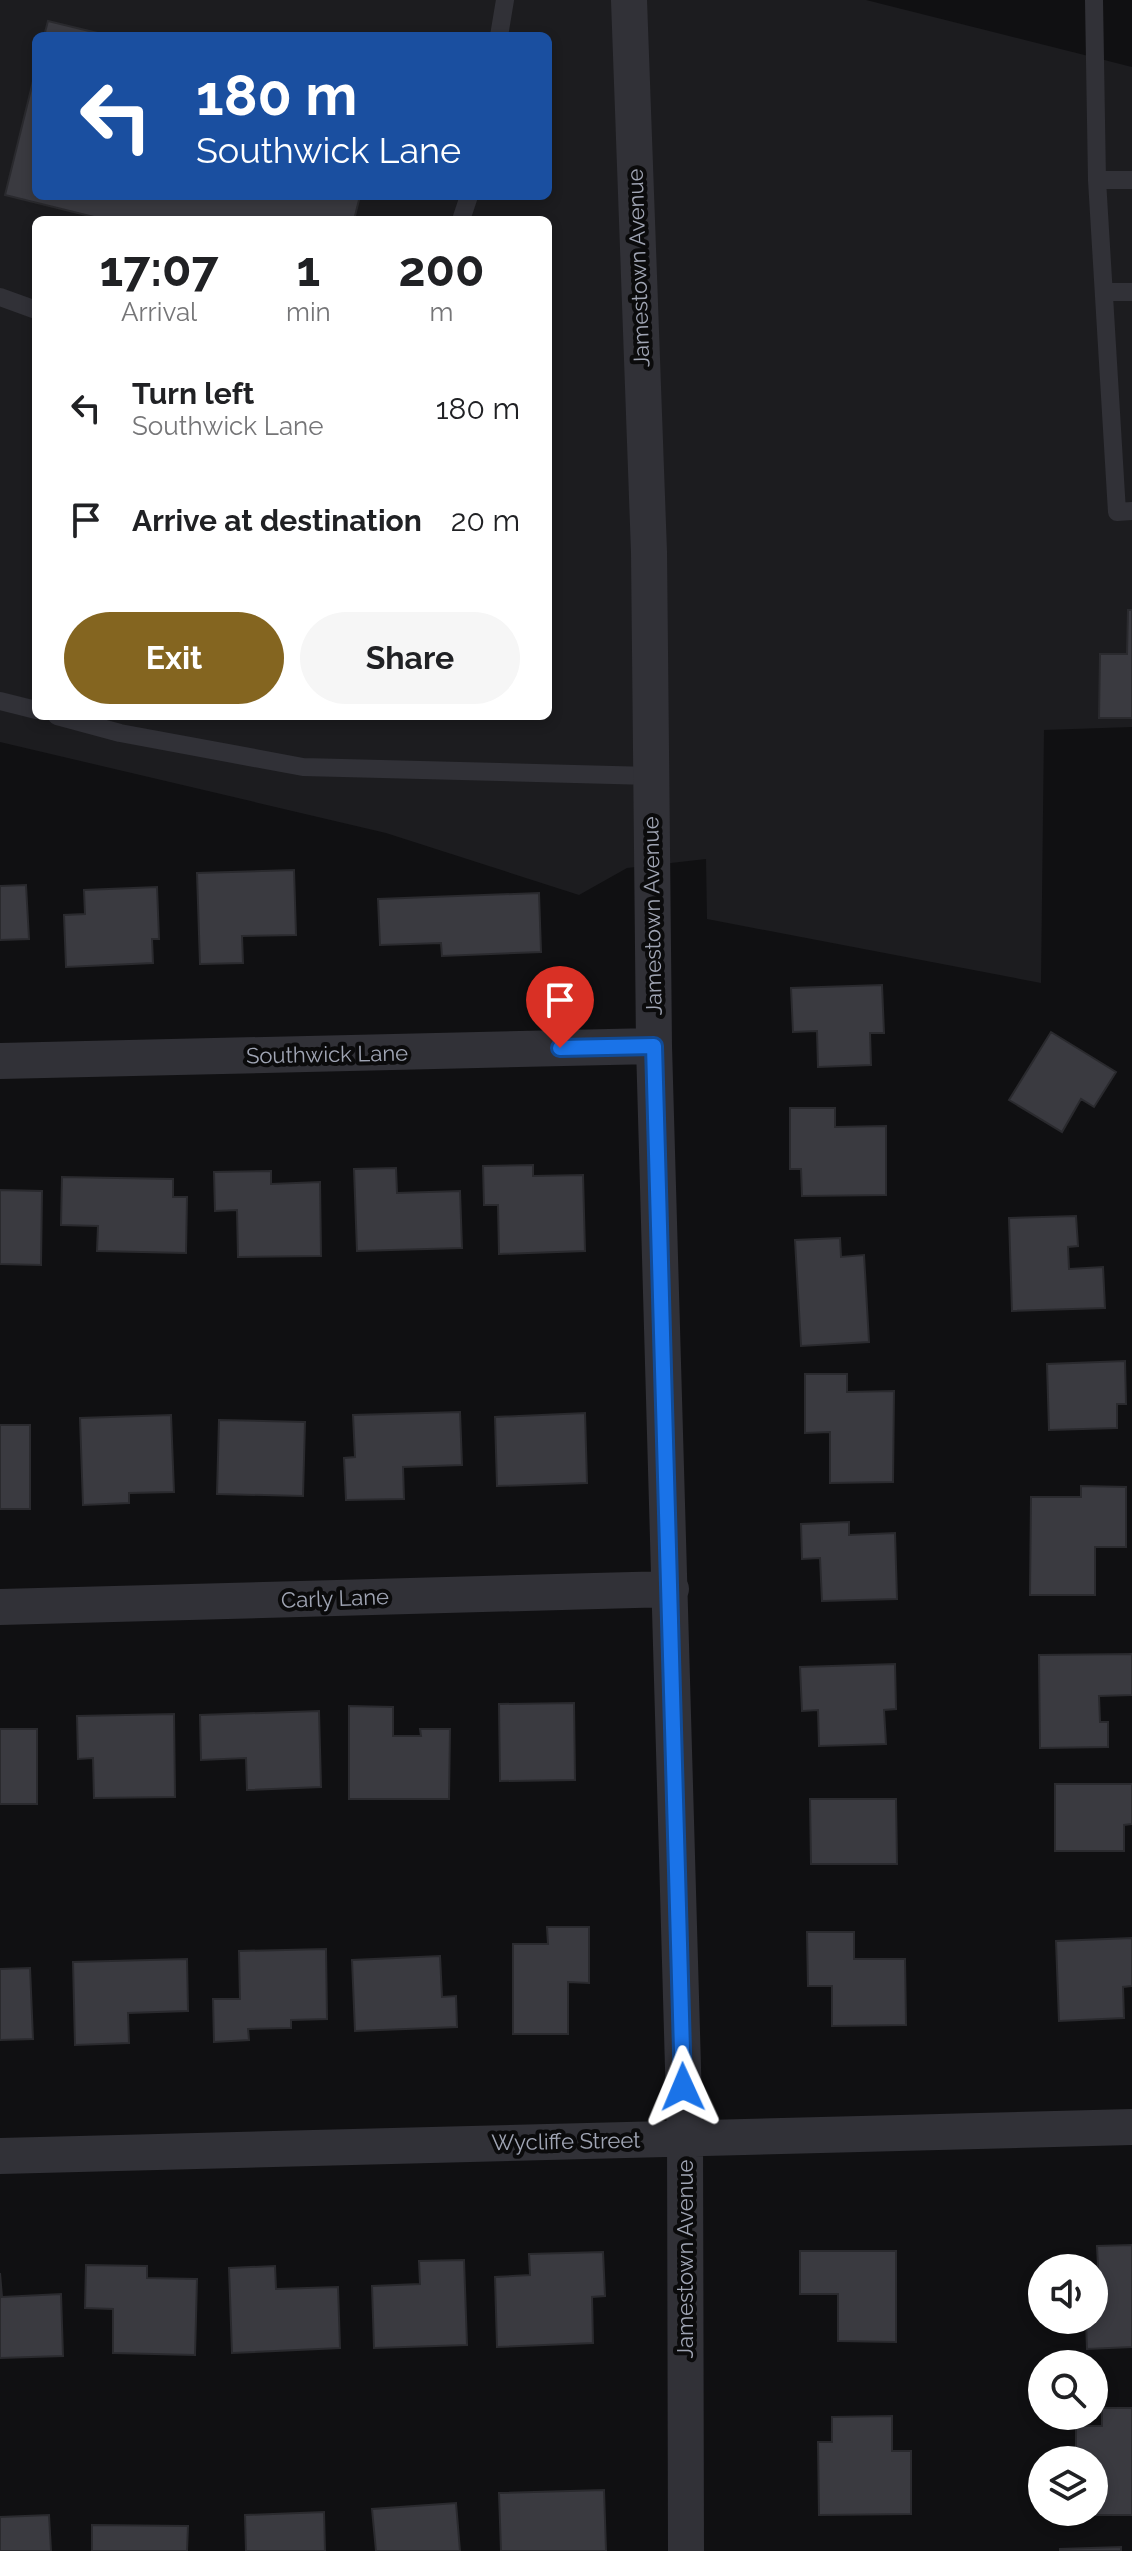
<!DOCTYPE html>
<html lang="en">
<head>
<meta charset="utf-8">
<style>
  :root { --surface:#fff; --page:#f6f6f6; --text:#202124; --muted:#757577; --accent:#846520 }
  body { margin:0; font-family:Raleway,sans-serif; background:var(--page); color:var(--text); height:100vh; display:flex; flex-direction:column; font-size:30px; white-space:nowrap }
  * { box-sizing:border-box; margin:0 }
  p { font-size:26px; color:var(--muted) }
  .icon { flex:none; width:44px; height:44px; fill:none; stroke:currentColor; stroke-width:2; stroke-linecap:round; stroke-linejoin:round }
  .map { position:relative; flex:1; overflow:hidden }
  .details { position:absolute; left:32px; top:216px; width:520px; height:504px; display:flex; flex-direction:column; background:var(--surface); border-radius:12px; box-shadow:0 4px 12px #0003 }
  .details>* { flex:none }
  .guide { position:absolute; left:32px; top:32px; width:520px; height:168px; border-radius:12px; box-shadow:0 4px 12px #0003; background:#1a4fa0; color:#fff; overflow:hidden }
  .fabs { position:absolute; left:1028px; top:2254px; display:grid; gap:16px }
  .fabs a { display:grid; place-items:center; width:80px; height:80px; border-radius:50%; background:var(--surface); box-shadow:0 4px 12px #0003; font-size:40px }
  .pin { position:absolute; display:grid; place-items:center; width:68px; height:68px; color:#fff; margin:-82px -34px; border-radius:50% 50% 50% 0; rotate:-45deg; box-shadow:0 0 8px #0007 }
  .pin .icon { rotate:45deg }
  .me { position:absolute; width:88px; margin:-44px; rotate:359deg; stroke-linejoin:round; filter:drop-shadow(0 0 6px #0008) }
  .turn { display:flex; align-items:center; gap:28px; height:168px; padding:0 32px; font-size:36px }
  .turn .icon { width:104px; height:104px; stroke-width:2.5 }
  .turn b { display:block; font-size:56px; line-height:68px }
  .eta { display:flex; justify-content:space-evenly; align-items:center; height:136px; text-align:center }
  .eta b { font-size:48px; font-weight:700; line-height:56px }
  .primary-button { display:flex; gap:16px; margin-top:auto; padding:16px 32px }
  .primary-button a { flex:1; height:92px; border-radius:48px; background:var(--accent); color:#fff; font-size:32px; font-weight:700; line-height:92px; text-align:center }
  .primary-button a+a { background:var(--page); color:var(--text) }
  ul { padding:0; list-style:none }
  li { display:flex; align-items:center; gap:24px; height:112px; padding:0 32px }
  li div { flex:1 }
  li b { display:block; font-size:30px }
  li em { font-style:normal }
  .map>svg:first-child { display:block }
  .built { fill:#1c1c1f; fill-rule:evenodd }
  .building { fill:#3a3a40; stroke:#2a2a2e; stroke-width:2 }
  .lines { fill:none; stroke-linecap:round; stroke-linejoin:round }
  .service { stroke:#313137; stroke-width:18 }
  .minor { stroke:#313137; stroke-width:36 }
  .route-casing { stroke:#114b97; stroke-width:20 }
  .route { stroke:#1a73e8; stroke-width:14 }
  .labels { text-anchor:middle; dominant-baseline:central; stroke-width:8; stroke-linejoin:round; paint-order:stroke }
  .street-label { font-size:22px; fill:#a0a5b4; stroke:#0b0b0c }
</style>
</head>
<body>
<div class="map">
<svg width="1132" height="2551" viewBox="0 0 1132 2551">
  <rect width="100%" height="100%" fill="#101012"/>
  <path class="built" d="M0 0H866L1132 67V727L1044 730 1041 983 707 919 706 859 627 868 579 895 386 833 0 742ZM36 36H548V196H36ZM36 220H548V716H36Z"/>
  <path class="building" d="M48 21 110 36H44Z
    M36 69V196H360L354 220H106L5 195Z
    M1128 610H1132V718H1099L1100 654H1127Z
    M294 870 296 935 242 936 243 963 200 964 197 873Z
    M26 885 29 939 0 940V886Z
    M157 887 159 939H152L153 963 66 967 64 915 85 914 84 890Z
    M539 893 541 952 442 956 441 943 380 945 378 899Z
    M882 985 884 1033H870L871 1065 818 1067 817 1031 793 1032 791 988Z
    M1051 1032 1116 1072 1094 1107 1081 1099 1062 1132 1009 1100Z
    M790 1108H835V1127L886 1126V1195L802 1196 801 1169H790Z
    M533 1165V1176L583 1175 585 1251 499 1254 498 1205H484L483 1166Z
    M396 1168 397 1193 460 1191 462 1248 357 1251 354 1169Z
    M271 1171V1184L320 1182 321 1256 238 1257 237 1210 215 1211 214 1172Z
    M62 1177 173 1179V1197H187L186 1253 97 1251 98 1226 61 1225Z
    M0 1190 42 1191 41 1265 0 1264Z
    M1076 1216 1078 1246 1068 1247 1069 1269 1103 1267 1105 1308 1012 1311 1009 1218Z
    M840 1238 841 1257 864 1255 869 1342 801 1346 795 1240Z
    M1125 1361 1126 1404H1117V1428L1049 1430 1047 1364Z
    M805 1374H847V1392L894 1391 893 1482 830 1483V1432L805 1433Z
    M460 1412 462 1465 403 1467 404 1499 346 1500 344 1458 355 1457 353 1415Z
    M585 1413 587 1483 497 1486 495 1417Z
    M171 1415 174 1492 129 1493V1503L83 1505 80 1418Z
    M219 1420 305 1422 303 1496 217 1494Z
    M0 1425H30V1509H0Z
    M1081 1486 1126 1487V1547H1095V1595H1030L1031 1497H1081Z
    M849 1522V1535L895 1533 897 1599 822 1601 820 1558 802 1559 801 1524Z
    M1132 1654V1695L1099 1696 1100 1722H1108V1747L1040 1748 1039 1655Z
    M895 1664 896 1709 884 1710 886 1744 819 1746 818 1710 802 1711 800 1667Z
    M574 1703 575 1780 500 1781 499 1704Z
    M349 1706 393 1707V1736H421L420 1729H450L449 1799H349Z
    M319 1711 321 1787 247 1790 246 1758 201 1760 200 1715Z
    M174 1714 175 1797 94 1798 93 1758 78 1759 77 1716Z
    M0 1729H37V1804H0Z
    M1055 1784H1132V1824L1124 1825V1851H1055Z
    M810 1799H896L897 1864H811Z
    M547 1927H589V1983L568 1982V2034H513V1944H548Z
    M807 1932H854V1959H905L906 2025 832 2026V1986H808Z
    M1132 1938V1986L1123 1987 1124 2018 1059 2021 1056 1941Z
    M326 1949 327 2019 291 2020V2028L248 2029 249 2040 214 2042 213 1999H240L239 1951Z
    M440 1956 442 1997 456 1996 457 2027 355 2031 352 1960Z
    M187 1959 188 2011 128 2013 129 2043 75 2045 73 1962Z
    M30 1968 33 2039 0 2040V1969Z
    M1132 2245V2347L1087 2349 1086 2320H1094V2285H1099L1097 2246Z
    M800 2251H896V2342L838 2341V2294H800Z
    M603 2252 605 2296 592 2297 593 2343 497 2347 495 2277 530 2275 529 2254Z
    M464 2260 467 2345 374 2348 372 2286 420 2284 419 2261Z
    M86 2265 147 2266V2278L197 2279 195 2355 113 2353V2309L85 2308Z
    M275 2266 276 2289 338 2287 340 2348 232 2353 229 2268Z
    M0 2273 2 2297 61 2294 63 2356 0 2358Z
    M1102 2408H1132V2515H1076V2512H1094V2460H1076V2426H1102Z
    M892 2416V2451H911V2514L819 2515 818 2442H832V2417Z
    M604 2490 606 2551H501L499 2493Z
    M456 2503 460 2551H376L372 2509Z
    M324 2512 325 2551H246L245 2515Z
    M49 2515 51 2551H0V2517Z
    M92 2525 188 2526 187 2551H92Z
    M1121 2547V2551H1060V2549Z"/>
  <g class="lines">
    <path class="service" d="M1094 0 1097 180 1117 512 1132 511
      M499 36 505 0
      M1097 180H1132
      M461 220 469 196
      M1104 292H1132
      M0 297 36 310
      M0 701 36 710
      M57 716 120 733 303 767 651 776"/>
    <path class="minor" d="M629 0 649 552 654 1046 685 2138 686 2551
      M0 1061 654 1046
      M0 1607 671 1589
      M0 2156 1132 2127"/>
  </g>
  <g class="lines">
    <g class="route-casing">
      <path id="route" d="M560 1048 654 1046 683 2087"/>
    </g>
    <use href="#route" class="route"/>
  </g>
  <g class="labels">
    <g class="street-label">
      <text transform="translate(638 268) rotate(-92)">Jamestown Avenue</text>
      <text transform="translate(652 916) rotate(-91)">Jamestown Avenue</text>
      <text transform="translate(327 1054) rotate(-1)">Southwick Lane</text>
      <text transform="translate(335 1598) rotate(-2)">Carly Lane</text>
      <text transform="translate(566 2141) rotate(-1)">Wycliffe Street</text>
      <text transform="translate(685 2259) rotate(-90)">Jamestown Avenue</text>
    </g>
  </g>
</svg>
<div class="fabs">
<a><svg class="icon" aria-label="sound" viewBox="0 0 24 24"><path d="M4 9h4l5-4v14l-5-4H4zM17 9q2 3 0 6"/></svg></a>
<a><svg class="icon" aria-label="search" viewBox="0 0 24 24"><circle cx="10" cy="10" r="6"/><path d="M15 15l6 6"/></svg></a>
<a><svg class="icon" aria-label="layers" viewBox="0 0 24 24"><path d="M12 4l9 5-9 5-9-5zM3 14l9 5 9-5"/></svg></a>
</div>
<div class="pin" style="left:560px;top:1048px;background:#d93025"><svg class="icon" aria-label="arrive" viewBox="0 0 24 24"><path d="M6 21V4h12l-3 4 3 4H6"/></svg></div>
<svg class="me" style="left:683px;top:2087px" viewBox="-20 -20 40 40"><path d="M0-17L14 15 0 8-14 15z" fill="#1a73e8" stroke="#fff" stroke-width="4"/></svg>
<div class="guide">
<div class="turn"><svg class="icon" aria-label="left" viewBox="0 0 24 24"><path d="M17 20v-9H6M10 6l-5 5 5 5"/></svg><div><b>180 m</b>Southwick Lane</div></div>
</div>
<section class="details">
<div class="eta">
<div><b>17:07</b><p>Arrival</p></div>
<div><b>1</b><p>min</p></div>
<div><b>200</b><p>m</p></div>
</div>
<ul>
<li><svg class="icon" aria-label="left" viewBox="0 0 24 24"><path d="M17 20v-9H6M10 6l-5 5 5 5"/></svg><div><b>Turn left</b><p>Southwick Lane</p></div><em>180 m</em></li>
<li><svg class="icon" aria-label="arrive" viewBox="0 0 24 24"><path d="M6 21V4h12l-3 4 3 4H6"/></svg><div><b>Arrive at destination</b></div><em>20 m</em></li>
</ul>
<div class="primary-button"><a>Exit</a><a>Share</a></div>
</section>
</div>
</body>
</html>
